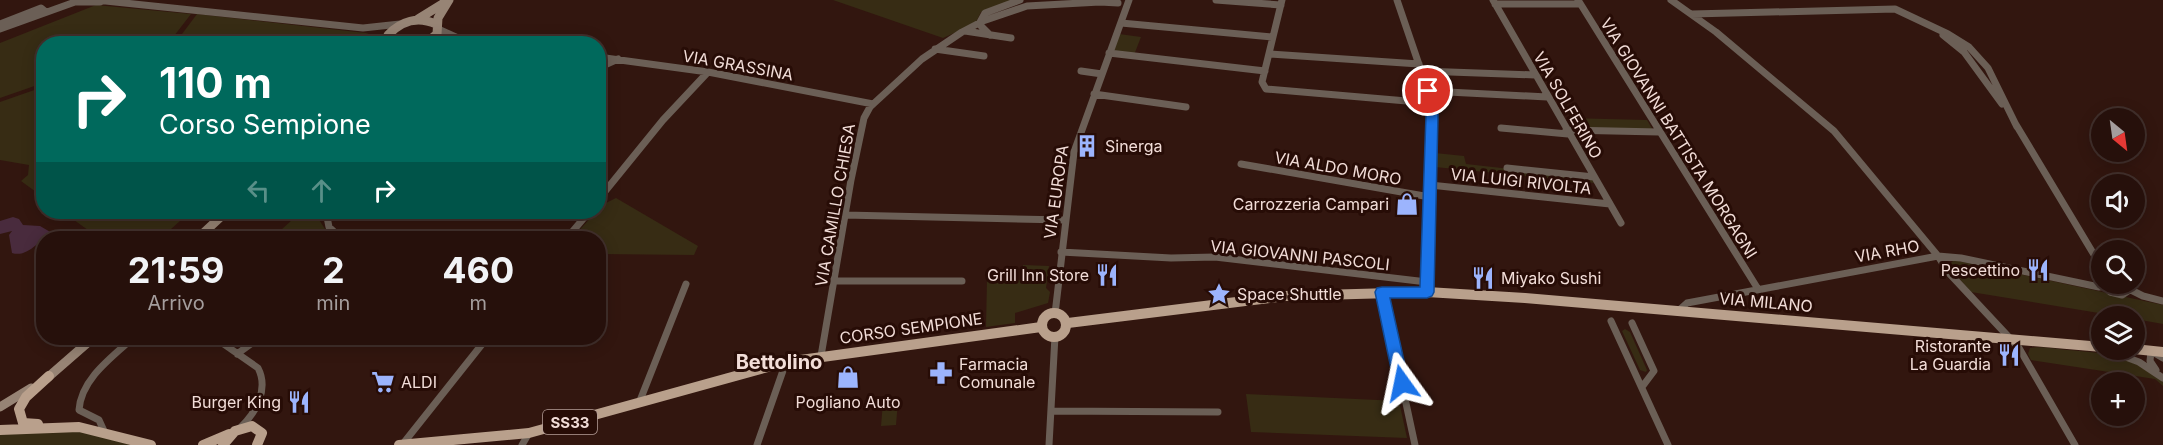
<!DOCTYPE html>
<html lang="it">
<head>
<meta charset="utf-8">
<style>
  :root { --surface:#26100b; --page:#321e19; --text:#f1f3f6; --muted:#a49d9d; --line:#42302c }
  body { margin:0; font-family:Inter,sans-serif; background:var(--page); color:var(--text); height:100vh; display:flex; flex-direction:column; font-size:22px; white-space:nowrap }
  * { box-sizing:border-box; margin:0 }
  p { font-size:20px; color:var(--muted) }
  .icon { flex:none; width:33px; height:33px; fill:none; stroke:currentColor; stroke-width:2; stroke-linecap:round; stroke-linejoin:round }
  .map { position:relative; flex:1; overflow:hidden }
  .side { position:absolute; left:36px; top:231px; width:570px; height:114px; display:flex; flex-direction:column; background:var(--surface); border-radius:24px; box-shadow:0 3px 15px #0003,0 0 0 2px var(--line) }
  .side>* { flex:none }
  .top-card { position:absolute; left:36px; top:36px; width:570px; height:183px; border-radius:24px; box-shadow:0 3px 15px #0003,0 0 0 2px var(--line); background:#00695c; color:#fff; overflow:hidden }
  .needle { width:39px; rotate:151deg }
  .controls { position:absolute; left:2091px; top:108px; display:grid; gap:12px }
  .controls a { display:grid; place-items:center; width:54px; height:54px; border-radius:50%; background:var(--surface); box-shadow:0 3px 15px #0003,0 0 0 2px var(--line); font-size:30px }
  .pin { position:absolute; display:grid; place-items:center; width:51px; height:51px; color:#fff; margin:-26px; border:3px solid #fff; border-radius:50%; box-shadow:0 2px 6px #0007 }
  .me { position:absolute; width:66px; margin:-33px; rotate:348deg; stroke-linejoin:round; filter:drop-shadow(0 0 4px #0008) }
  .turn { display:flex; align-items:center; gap:21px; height:126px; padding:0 24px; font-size:27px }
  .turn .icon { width:78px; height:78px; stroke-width:2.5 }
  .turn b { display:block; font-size:42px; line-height:51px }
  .lanes { display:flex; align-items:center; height:57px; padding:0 24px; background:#0003; justify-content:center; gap:30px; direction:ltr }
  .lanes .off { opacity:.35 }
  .eta { display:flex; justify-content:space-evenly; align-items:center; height:102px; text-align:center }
  .eta b { font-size:36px; font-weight:700; line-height:42px }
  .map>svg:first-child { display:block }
  .green { fill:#372c14 }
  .water { fill:#492b3d }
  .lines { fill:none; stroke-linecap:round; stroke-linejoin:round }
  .street { stroke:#6b5f56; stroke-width:7 }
  .secondary { stroke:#978475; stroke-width:9 }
  .primary { stroke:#b9a08c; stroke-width:10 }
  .route { fill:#1a73e8; stroke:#114b97; stroke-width:1.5 }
  .labels { text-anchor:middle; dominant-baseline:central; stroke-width:6; stroke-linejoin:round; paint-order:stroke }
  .shield { fill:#270c06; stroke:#b59e99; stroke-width:1.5 }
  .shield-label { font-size:15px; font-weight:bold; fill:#f2ddd8 }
  .street-label { font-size:16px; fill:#f2ddd8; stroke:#270c06 }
  .poi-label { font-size:16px; fill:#f2ddd8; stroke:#270c06; text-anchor:start }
  .quarter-label { font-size:20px; font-weight:bold; fill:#f2ddd8; stroke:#270c06 }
</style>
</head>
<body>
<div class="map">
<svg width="2163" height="445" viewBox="0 0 2163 445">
  <rect width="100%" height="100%" fill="#32160f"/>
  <path class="green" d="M833 0H1014L981 12 975 24 943 38Z
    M96 5 191 14 174 36 153 43 44 44 43 83 0 98V43Z
    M197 14 366 33 378 37 381 43H163L179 38Z
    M1119 34 1141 37 1134 55 1112 53Z
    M43 87H44L43 197 21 181 28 175 29 165 0 160V102Z
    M1567 118 1647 120 1653 130 1572 128Z
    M1435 153 1464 156 1466 164 1592 178 1595 183 1435 167Z
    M616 198 698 246 694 255 599 254 598 238H572L596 212H598L600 206Z
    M63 212H190L161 238H99Z
    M301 212H314L327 232 315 238H272Z
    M1954 260 2163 305V324L2135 319 2134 316H2117L1971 292 1950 268V264Z
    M1023 265 1049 266 1046 288 1050 292 1048 303 1015 313V323L986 327 987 280H1021Z
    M1625 329 1630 332 1647 370 1646 372 1640 370 1622 331Z
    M2030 348C2042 346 2055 349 2068 350 2105 353 2133 355 2163 382V386L2155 379 2031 360 2028 354Z
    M1246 394 1399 401 1407 438 1251 432Z
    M898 401 896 425 881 426 883 402Z
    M82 431 131 445H0V433Z"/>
  <path class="water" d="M13 217 19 219 23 225 40 226 52 233C39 239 29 258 12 253L9 235 12 231 0 234V221Z"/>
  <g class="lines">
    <path class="street" d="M96 0 363 28 400 24
      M1108 0 1100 2 1118 3
      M1216 0 1281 5
      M1282 0 1262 82 1266 89 1430 103
      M1397 0 1428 91 1432 115 1427 286
      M1493 0 1621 223
      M1578 0 1758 289
      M1671 0 1716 32 1834 131 1938 256 1948 272 2019 348 2075 445
      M1495 4H1580
      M1692 14 1895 9 1948 34 1969 47 1988 68 2017 127
      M1121 23 1273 37
      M0 24 41 8 46 12
      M0 29 75 2H100
      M438 29 458 38 498 44
      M965 31 1011 38
      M990 35 979 24 985 13 1020 0
      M1943 35 1964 52 2002 104
      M430 44 457 40
      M935 49 984 56
      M1109 53 1265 71
      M1269 54 1419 64
      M598 57 708 72 873 104
      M598 68 618 59
      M1081 71 1102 74
      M1422 71 1535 75
      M1428 91 1547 97
      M1094 94 1186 107
      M2015 123 2102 268
      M1501 128 1568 134
      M1566 130 1659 132
      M1241 164 1430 197
      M1507 168 1594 177
      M1430 185 1610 204
      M598 200 663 120 708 72
      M326 212 329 227 341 238
      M845 215 1065 220
      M567 238 589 212
      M1061 252 1171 258 1215 257 1427 282
      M834 281H962
      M2104 284 2110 292 2122 295 2128 291 2122 284
      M2127 288 2143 296 2163 301
      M1382 292 1415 445
      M1678 311 1687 303 1938 256 1961 258 2099 287 2105 286
      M1055 314 1074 152 1129 0
      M1611 321 1668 445
      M1632 323 1654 371 1642 387
      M215 338 258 368C269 389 256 413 240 428
      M2107 350 2139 362 2163 378
      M237 354 259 338
      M821 356 851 180 864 118 870 107 922 59 962 32 983 21 1027 6 1100 2
      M2156 370 2150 361 2151 351 2163 358
      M639 403 686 284
      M1051 411 1218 412
      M104 431 99 420 79 410C81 379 112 357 133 338
      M402 445 487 338
      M522 445 529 433
      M757 445 786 362
      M1049 445 1055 336"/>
    <path class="secondary" d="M418 19 444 3
      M388 44V35C401 21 418 16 436 24
      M425 44 437 34 438 18 449 0
      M198 238 226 212
      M46 379 93 338
      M0 407 31 388"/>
    <path class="primary" d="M1042 325a12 12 0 1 1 24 0a12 12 0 1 1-24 0Z
      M1068 323 1285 296 1427 292 1525 298 2102 347
      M2134 349 2163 352
      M38 424 23 423 19 409 26 397 49 376
      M0 430 79 427 151 445
      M203 445 229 434
      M223 445 235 431 252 426 262 433 257 445
      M399 445 529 433 786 362 1041 327"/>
  </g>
  <path class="route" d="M1428 87 1434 91 1438 115 1434 292 1432 296 1427 298H1390L1409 383 1407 387 1402 389 1396 387 1394 383 1375 292 1377 288 1382 287H1420L1426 115 1422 91Z"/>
  <defs>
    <g id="building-bare" transform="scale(1.8)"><path d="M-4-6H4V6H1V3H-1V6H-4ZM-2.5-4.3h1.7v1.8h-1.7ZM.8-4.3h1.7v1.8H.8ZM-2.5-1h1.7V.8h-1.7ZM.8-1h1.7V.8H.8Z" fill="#9cb4fd" stroke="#270c06" stroke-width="2.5" paint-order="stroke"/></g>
    <g id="shop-bare" transform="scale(1.8)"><path d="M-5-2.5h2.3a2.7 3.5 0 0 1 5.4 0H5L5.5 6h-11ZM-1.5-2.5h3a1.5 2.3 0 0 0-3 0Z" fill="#9cb4fd" stroke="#270c06" stroke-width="2.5" paint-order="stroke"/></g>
    <g id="restaurant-bare" transform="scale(1.8)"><path d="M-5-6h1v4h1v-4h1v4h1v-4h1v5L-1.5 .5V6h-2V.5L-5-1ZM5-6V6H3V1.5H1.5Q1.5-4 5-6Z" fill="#9cb4fd" stroke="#270c06" stroke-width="2.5" paint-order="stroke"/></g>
    <g id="sight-bare" transform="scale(1.8)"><path d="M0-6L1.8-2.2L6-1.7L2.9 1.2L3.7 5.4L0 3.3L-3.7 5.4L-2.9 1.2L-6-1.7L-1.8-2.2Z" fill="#9cb4fd" stroke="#270c06" stroke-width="2.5" paint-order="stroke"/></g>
    <g id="pharmacy-bare" transform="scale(1.8)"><path d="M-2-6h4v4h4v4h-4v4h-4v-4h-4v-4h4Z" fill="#9cb4fd" stroke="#270c06" stroke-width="2.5" paint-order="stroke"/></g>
    <g id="supermarket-bare" transform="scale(1.8)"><path d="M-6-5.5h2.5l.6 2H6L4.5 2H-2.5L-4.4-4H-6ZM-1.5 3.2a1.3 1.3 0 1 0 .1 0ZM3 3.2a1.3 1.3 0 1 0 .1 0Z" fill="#9cb4fd" stroke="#270c06" stroke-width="2.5" paint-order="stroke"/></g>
  </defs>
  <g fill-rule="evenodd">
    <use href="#building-bare" x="1087" y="146"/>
    <use href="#shop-bare" x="1407" y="204"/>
    <use href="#restaurant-bare" x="2038" y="270"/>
    <use href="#restaurant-bare" x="1107" y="275"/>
    <use href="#restaurant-bare" x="1483" y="278"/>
    <use href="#sight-bare" x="1219" y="294"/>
    <use href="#restaurant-bare" x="2009" y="355"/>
    <use href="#pharmacy-bare" x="941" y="373"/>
    <use href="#shop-bare" x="848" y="377"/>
    <use href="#supermarket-bare" x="383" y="382"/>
    <use href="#restaurant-bare" x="299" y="402"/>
  </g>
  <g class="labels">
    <rect class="shield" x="543" y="410" width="54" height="24" rx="4.5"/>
    <g class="shield-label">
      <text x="570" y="422">SS33</text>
    </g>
    <g class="street-label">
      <text transform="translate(738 65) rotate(10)">VIA GRASSINA</text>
      <text transform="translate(1568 105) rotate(60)">VIA SOLFERINO</text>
      <text transform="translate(1679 138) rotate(58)">VIA GIOVANNI BATTISTA MORGAGNI</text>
      <text transform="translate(1338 168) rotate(10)">VIA ALDO MORO</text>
      <text transform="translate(1521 181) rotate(6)">VIA LUIGI RIVOLTA</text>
      <text transform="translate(1056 192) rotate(-82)">VIA EUROPA</text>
      <text transform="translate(835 205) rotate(-80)">VIA CAMILLO CHIESA</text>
      <text transform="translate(1887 251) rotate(-10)">VIA RHO</text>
      <text transform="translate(1300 255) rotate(6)">VIA GIOVANNI PASCOLI</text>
      <text transform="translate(1766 302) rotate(5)">VIA MILANO</text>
      <text transform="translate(911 328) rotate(-8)">CORSO SEMPIONE</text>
    </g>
    <g class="poi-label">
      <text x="1105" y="146">Sinerga</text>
      <text x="1389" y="204" text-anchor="end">Carrozzeria Campari</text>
      <text x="2020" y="270" text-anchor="end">Pescettino</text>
      <text x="1089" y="275" text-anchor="end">Grill Inn Store</text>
      <text x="1501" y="278">Miyako Sushi</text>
      <text x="1237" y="294">Space Shuttle</text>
      <text x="1991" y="346" text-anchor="end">Ristorante<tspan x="1991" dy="18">La Guardia</tspan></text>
      <text x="959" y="364">Farmacia<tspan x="959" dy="18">Comunale</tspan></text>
      <text x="401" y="382">ALDI</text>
      <text x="281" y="402" text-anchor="end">Burger King</text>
      <text x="848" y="402" text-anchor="middle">Pogliano Auto</text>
    </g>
    <g class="quarter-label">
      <text x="779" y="362">Bettolino</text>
    </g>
  </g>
</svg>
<div class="controls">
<a><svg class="needle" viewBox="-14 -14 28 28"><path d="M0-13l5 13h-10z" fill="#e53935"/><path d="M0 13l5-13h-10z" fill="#a49d9d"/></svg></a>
<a><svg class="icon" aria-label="sound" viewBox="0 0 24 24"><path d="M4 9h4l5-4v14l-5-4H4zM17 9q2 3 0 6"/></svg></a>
<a><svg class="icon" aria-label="search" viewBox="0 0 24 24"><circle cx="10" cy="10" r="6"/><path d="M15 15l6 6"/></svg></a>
<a><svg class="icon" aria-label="layers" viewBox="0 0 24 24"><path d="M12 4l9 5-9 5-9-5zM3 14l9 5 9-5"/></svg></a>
<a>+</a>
</div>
<div class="pin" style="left:1428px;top:91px;background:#d93025"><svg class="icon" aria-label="arrive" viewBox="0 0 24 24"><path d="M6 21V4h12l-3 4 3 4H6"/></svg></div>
<svg class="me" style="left:1402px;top:383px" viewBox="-20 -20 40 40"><path d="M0-17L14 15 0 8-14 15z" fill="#1a73e8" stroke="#fff" stroke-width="4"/></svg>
<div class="top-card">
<div class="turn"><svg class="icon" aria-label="right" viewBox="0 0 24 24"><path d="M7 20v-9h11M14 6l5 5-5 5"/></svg><div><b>110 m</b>Corso Sempione</div></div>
<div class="lanes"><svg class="icon off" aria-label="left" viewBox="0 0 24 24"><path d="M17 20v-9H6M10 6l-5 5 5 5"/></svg><svg class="icon off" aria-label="ahead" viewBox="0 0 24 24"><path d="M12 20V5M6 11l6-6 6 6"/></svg><svg class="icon" aria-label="right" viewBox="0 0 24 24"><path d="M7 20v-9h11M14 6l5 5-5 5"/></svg></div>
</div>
<section class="side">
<div class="eta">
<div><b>21:59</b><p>Arrivo</p></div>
<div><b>2</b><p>min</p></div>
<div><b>460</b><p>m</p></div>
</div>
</section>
</div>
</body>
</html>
